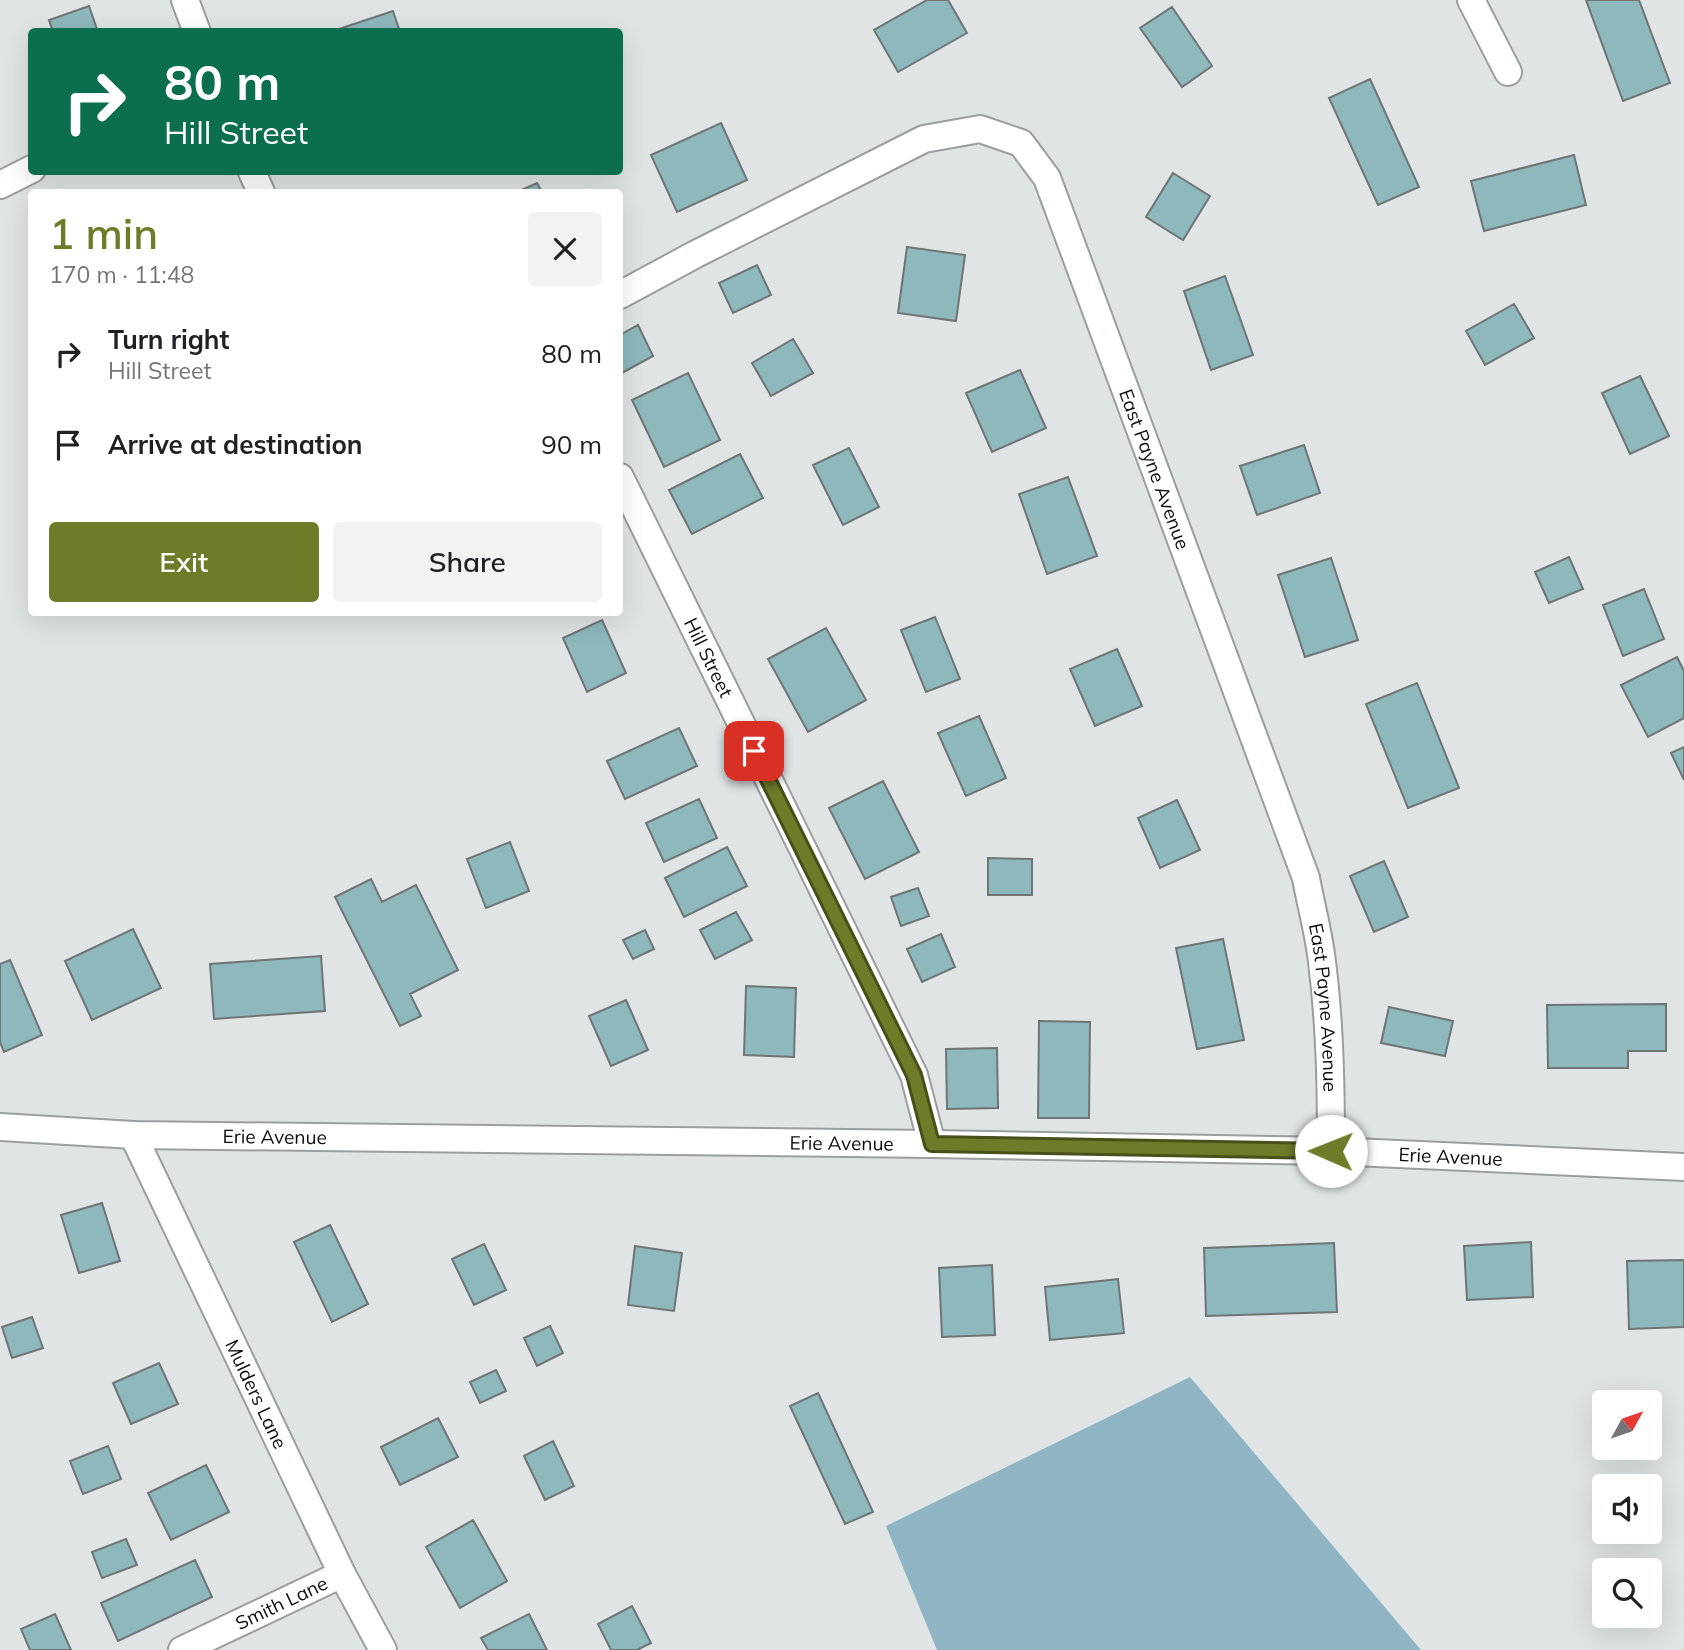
<!DOCTYPE html>
<html lang="en">
<head>
<meta charset="utf-8">
<style>
  :root { --surface:#fff; --page:#f2f2f2; --text:#202124; --muted:#757577; --accent:#6e7b28 }
  body { margin:0; font-family:Mulish,sans-serif; background:var(--page); color:var(--text); height:100vh; display:flex; flex-direction:column; font-size:26px; white-space:nowrap }
  * { box-sizing:border-box; margin:0 }
  p { font-size:23px; color:var(--muted) }
  .icon { flex:none; width:38px; height:38px; fill:none; stroke:currentColor; stroke-width:2; stroke-linecap:round; stroke-linejoin:round }
  .map { position:relative; flex:1; overflow:hidden }
  .panel { position:absolute; left:28px; top:189px; width:595px; height:427px; display:flex; flex-direction:column; background:var(--surface); border-radius:7px; box-shadow:0 7px 28px #0002 }
  .panel>* { flex:none }
  .banner { position:absolute; left:28px; top:28px; width:595px; height:147px; border-radius:7px; box-shadow:0 7px 28px #0002; background:#0b6e4f; color:#fff; overflow:hidden }
  .needle { width:46px; rotate:50deg }
  .tools { position:absolute; left:1592px; top:1390px; display:grid; gap:14px }
  .tools a { display:grid; place-items:center; width:70px; height:70px; border-radius:7px; background:var(--surface); box-shadow:0 7px 28px #0002; font-size:35px }
  .pin { position:absolute; display:grid; place-items:center; width:60px; height:60px; color:#fff; margin:-30px; border-radius:14px; box-shadow:0 4px 10px #0006 }
  .me { position:absolute; width:77px; margin:-38px; rotate:271deg; stroke-linejoin:round; filter:drop-shadow(0 0 5px #0008) }
  .turn { display:flex; align-items:center; gap:24px; height:147px; padding:0 21px; font-size:32px }
  .turn .icon { width:91px; height:91px; stroke-width:2.5 }
  .turn b { display:block; font-size:49px; line-height:60px }
  .round { display:grid; place-items:center; flex:none; width:74px; height:74px; border-radius:7px; background:var(--page) }
  .overview { display:flex; align-items:center; justify-content:space-between; height:119px; padding:0 21px }
  h1 { font-size:42px; font-weight:600; line-height:52px; color:var(--accent) }
  .action { display:flex; gap:14px; margin-top:auto; padding:14px 21px }
  .action a { flex:1; height:80px; border-radius:7px; background:var(--accent); color:#fff; font-size:28px; font-weight:600; line-height:80px; text-align:center }
  .action a+a { background:var(--page); color:var(--text) }
  ul { padding:0; list-style:none }
  li { display:flex; align-items:center; gap:21px; height:91px; padding:0 21px }
  li div { flex:1 }
  li b { display:block; font-size:26px }
  li em { font-style:normal }
  .map>svg:first-child { display:block }
  .forest { fill:#8fb5c4 }
  .building { fill:#8db8bc; stroke:#707474; stroke-width:2 }
  .lines { fill:none; stroke-linecap:round; stroke-linejoin:round }
  .minor-casing { stroke:#9a9e9f; stroke-width:30 }
  .minor { stroke:#fff; stroke-width:26 }
  .route-casing { stroke:#48501a; stroke-width:18 }
  .route { stroke:#6e7b28; stroke-width:12 }
  .labels { text-anchor:middle; dominant-baseline:central; stroke-width:6; stroke-linejoin:round; paint-order:stroke }
  .street-label { font-size:19px; fill:#0a0b0c; stroke:#edf1f2 }
</style>
</head>
<body>
<div class="map">
<svg width="1684" height="1650" viewBox="0 0 1684 1650">
  <rect width="100%" height="100%" fill="#e0e4e5"/>
  <path class="forest" d="M1190 1377 1421 1650H937L886 1526Z"/>
  <path class="building" d="M927 0H948L967 33 898 72 874 30Z
    M1586 0H1639L1670 83 1623 101Z
    M89 6 98 32H53L49 20Z
    M1172 7 1212 66 1182 87 1140 28Z
    M393 11 400 32H330Z
    M1370 79 1419 187 1378 205 1329 98Z
    M721 123 747 180 677 212 651 155Z
    M1574 155 1586 205 1484 231 1471 181Z
    M1173 173 1210 196 1183 240 1146 217Z
    M537 183 542 192H517Z
    M907 247 965 255 956 321 898 313Z
    M757 265 771 295 733 313 719 283Z
    M1225 276 1253 355 1211 370 1184 291Z
    M1514 304 1534 338 1485 365 1466 331Z
    M638 325 653 356 620 374V335Z
    M793 339 813 373 771 396 752 363Z
    M1020 370 1046 428 992 452 966 393Z
    M688 373 720 440 664 467 632 400Z
    M1640 376 1669 436 1630 454 1602 393Z
    M1304 445 1320 493 1257 515 1240 466Z
    M849 448 879 507 843 525 813 465Z
    M740 454 763 498 692 534 669 490Z
    M1068 477 1097 556 1047 574 1019 494Z
    M1569 557 1583 589 1549 603 1535 572Z
    M1331 558 1358 640 1305 657 1278 575Z
    M1644 589 1664 639 1623 656 1603 605Z
    M935 617 960 679 926 692 901 630Z
    M602 620 626 673 587 692 563 638Z
    M826 628 866 700 808 732 768 659Z
    M1117 649 1142 706 1095 726 1070 669Z
    M1677 657 1684 671V718L1648 737 1621 685Z
    M1417 683 1459 788 1408 808 1366 704Z
    M979 716 1006 778 966 796 938 733Z
    M679 728 697 766 625 799 607 761Z
    M1684 747V780L1671 753Z
    M883 781 919 852 865 879 829 808Z
    M699 799 717 838 664 862 646 823Z
    M1177 800 1200 850 1160 868 1138 818Z
    M510 842 529 891 486 908 467 859Z
    M727 847 747 886 684 917 665 878Z
    M988 858 1032 859V895H988Z
    M1384 861 1408 917 1374 932 1350 876Z
    M371 879 382 902 416 885 458 970 410 994 421 1016 400 1026 335 897Z
    M918 888 929 916 901 926 891 897Z
    M736 912 752 940 715 959 700 930Z
    M133 929 161 988 92 1020 65 961Z
    M645 930 654 949 633 959 623 940Z
    M941 934 955 967 922 982 907 949Z
    M1223 939 1244 1040 1197 1049 1176 948Z
    M321 956 325 1011 214 1019 210 964Z
    M10 960 42 1035 4 1052 0 1042V964Z
    M746 986 796 988 794 1057 744 1055Z
    M626 1000 648 1050 611 1066 589 1016Z
    M1666 1004V1051H1628V1068H1548L1547 1005Z
    M1389 1007 1453 1021 1445 1056 1381 1043Z
    M1039 1021 1090 1022 1089 1118H1038Z
    M997 1048 998 1108 947 1109 946 1049Z
    M102 1203 120 1261 79 1273 61 1215Z
    M330 1225 368 1304 332 1322 294 1242Z
    M1531 1242 1533 1297 1467 1300 1464 1246Z
    M1334 1243 1337 1312 1206 1316 1204 1248Z
    M484 1244 506 1290 474 1305 452 1259Z
    M635 1246 682 1253 674 1311 628 1305Z
    M1684 1260V1327L1629 1329 1627 1261Z
    M992 1265 995 1335 942 1337 939 1268Z
    M1118 1279 1124 1333 1050 1340 1045 1287Z
    M32 1317 43 1348 12 1358 2 1327Z
    M550 1326 563 1353 537 1366 524 1338Z
    M159 1363 178 1404 131 1424 113 1383Z
    M496 1370 506 1391 480 1403 470 1382Z
    M818 1393 873 1512 845 1524 790 1406Z
    M438 1418 458 1457 400 1485 381 1447Z
    M553 1441 574 1486 545 1500 524 1456Z
    M108 1446 121 1479 83 1494 70 1461Z
    M206 1465 229 1512 171 1540 148 1493Z
    M473 1520 507 1581 460 1608 426 1547Z
    M126 1539 137 1565 102 1578 92 1552Z
    M195 1560 212 1597 118 1641 101 1603Z
    M632 1606 651 1643 637 1650H611L598 1624Z
    M55 1614 71 1650H30L21 1629Z
    M529 1614 547 1650H488L481 1638Z"/>
  <g class="lines">
    <g class="minor-casing">
      <g id="minor">
        <path d="M185 0 197 32"/>
        <path d="M1471 0 1508 72"/>
        <path d="M252 172 261 192"/>
        <path d="M0 185 32 169"/>
        <path id="s1" d="M620 295 696 254 924 139 980 129 1021 143 1047 178 1306 878C1311 906 1319 934 1322 962 1330 1025 1331 1088 1331 1151"/>
        <path id="s2" d="M620 477 914 1075 932 1144"/>
        <path id="s3" d="M0 1127 133 1135 932 1144 1331 1151 1684 1167"/>
        <path id="s4" d="M133 1135 342 1574 383 1650"/>
        <path id="s5" d="M182 1650 342 1574"/>
      </g>
    </g>
    <use href="#minor" class="minor"/>
  </g>
  <g class="lines">
    <g class="route-casing">
      <path id="route" d="M754 751 914 1075 932 1144 1331 1151"/>
    </g>
    <use href="#route" class="route"/>
  </g>
  <g class="labels">
    <g class="street-label">
      <text stroke="none"><textPath href="#s1" startOffset="796">East Payne Avenue</textPath></text>
      <text stroke="none"><textPath href="#s2" startOffset="201">Hill Street</textPath></text>
      <text stroke="none"><textPath href="#s1" startOffset="1363">East Payne Avenue</textPath></text>
      <text stroke="none"><textPath href="#s3" startOffset="275">Erie Avenue</textPath></text>
      <text stroke="none"><textPath href="#s3" startOffset="842">Erie Avenue</textPath></text>
      <text stroke="none"><textPath href="#s3" startOffset="1451">Erie Avenue</textPath></text>
      <text stroke="none"><textPath href="#s4" startOffset="287">Mulders Lane</textPath></text>
      <text stroke="none"><textPath href="#s5" startOffset="110">Smith Lane</textPath></text>
    </g>
  </g>
</svg>
<div class="tools">
<a><svg class="needle" viewBox="-14 -14 28 28"><path d="M0-13l5 13h-10z" fill="#e53935"/><path d="M0 13l5-13h-10z" fill="#757577"/></svg></a>
<a><svg class="icon" aria-label="sound" viewBox="0 0 24 24"><path d="M4 9h4l5-4v14l-5-4H4zM17 9q2 3 0 6"/></svg></a>
<a><svg class="icon" aria-label="search" viewBox="0 0 24 24"><circle cx="10" cy="10" r="6"/><path d="M15 15l6 6"/></svg></a>
</div>
<div class="pin" style="left:754px;top:751px;background:#d93025"><svg class="icon" aria-label="arrive" viewBox="0 0 24 24"><path d="M6 21V4h12l-3 4 3 4H6"/></svg></div>
<svg class="me" style="left:1331px;top:1151px" viewBox="-20 -20 40 40"><circle r="19" fill="#fff"/><path d="M0-13L10 11 0 6-10 11z" fill="#6e7b28"/></svg>
<div class="banner">
<div class="turn"><svg class="icon" aria-label="right" viewBox="0 0 24 24"><path d="M7 20v-9h11M14 6l5 5-5 5"/></svg><div><b>80 m</b>Hill Street</div></div>
</div>
<section class="panel">
<div class="overview"><div><h1>1 min</h1><p>170 m · 11:48</p></div><a class="round"><svg class="icon" aria-label="close" viewBox="0 0 24 24"><path d="M6 6l12 12M18 6L6 18"/></svg></a></div>
<ul>
<li><svg class="icon" aria-label="right" viewBox="0 0 24 24"><path d="M7 20v-9h11M14 6l5 5-5 5"/></svg><div><b>Turn right</b><p>Hill Street</p></div><em>80 m</em></li>
<li><svg class="icon" aria-label="arrive" viewBox="0 0 24 24"><path d="M6 21V4h12l-3 4 3 4H6"/></svg><div><b>Arrive at destination</b></div><em>90 m</em></li>
</ul>
<div class="action"><a>Exit</a><a>Share</a></div>
</section>
</div>
</body>
</html>
